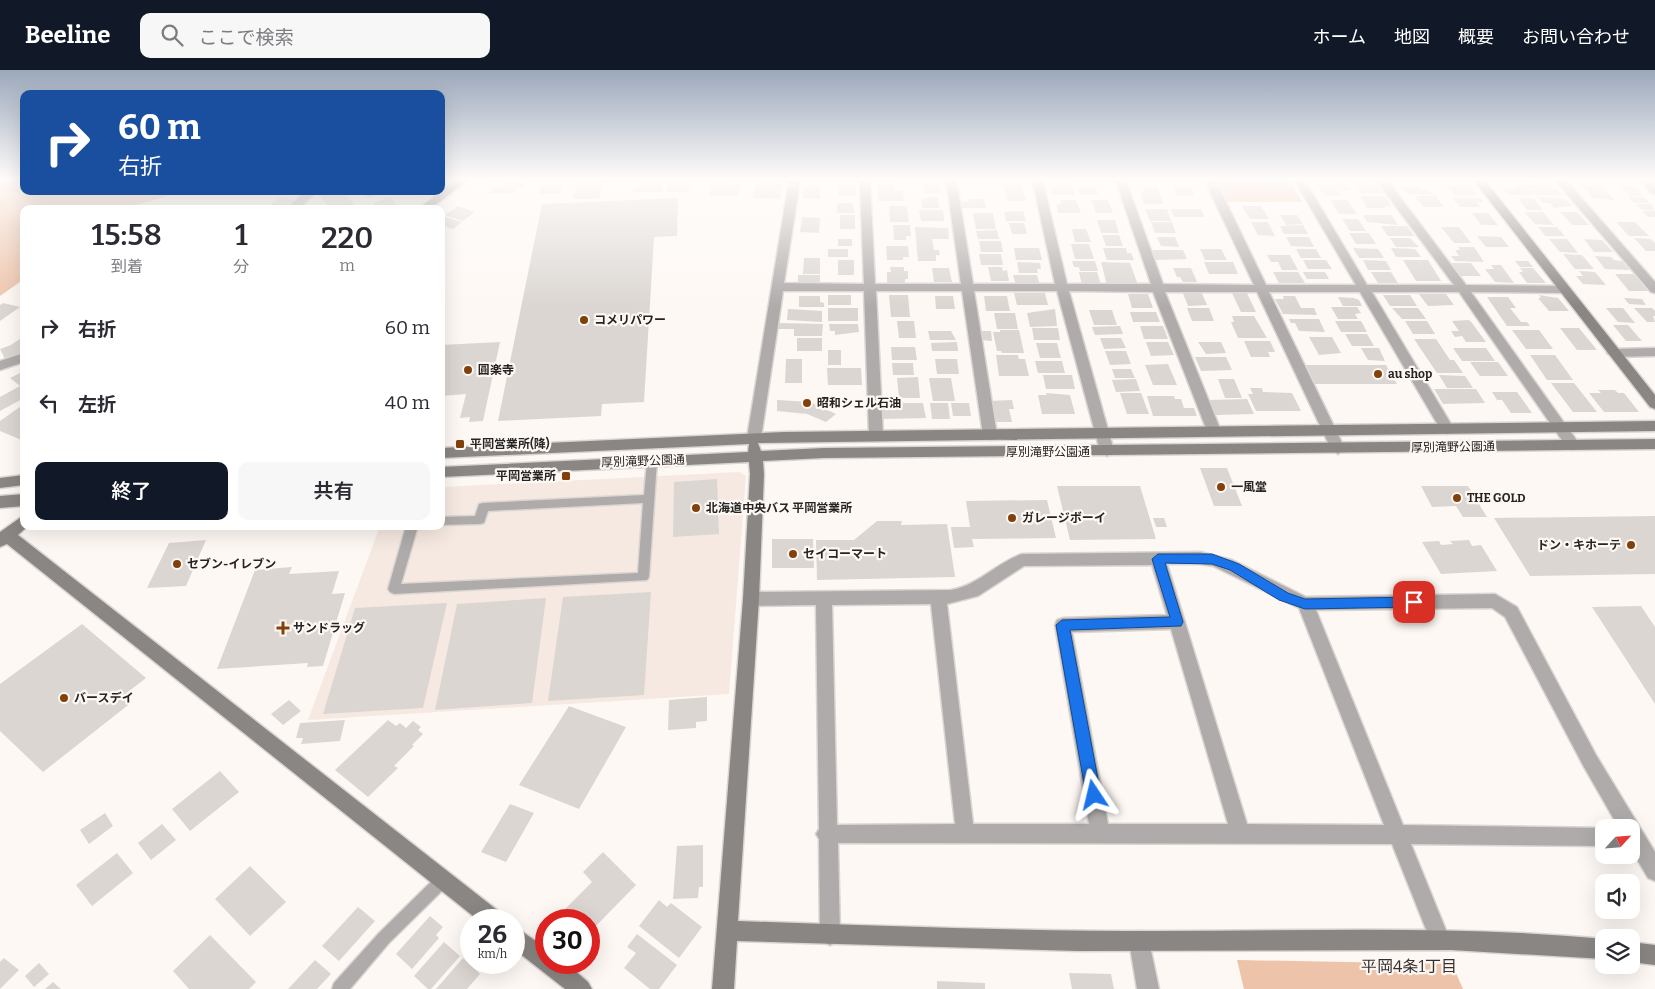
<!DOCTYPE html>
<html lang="ja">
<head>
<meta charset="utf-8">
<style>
  :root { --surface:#fff; --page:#f7f7f7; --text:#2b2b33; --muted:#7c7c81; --accent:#111827 }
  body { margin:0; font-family:Bitter,"Noto Sans JP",serif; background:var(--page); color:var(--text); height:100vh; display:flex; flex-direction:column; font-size:19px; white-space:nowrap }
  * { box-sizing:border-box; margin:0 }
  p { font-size:16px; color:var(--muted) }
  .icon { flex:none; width:28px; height:28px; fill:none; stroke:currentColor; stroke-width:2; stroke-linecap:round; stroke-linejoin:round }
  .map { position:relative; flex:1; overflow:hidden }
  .side { position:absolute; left:20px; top:135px; width:425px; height:325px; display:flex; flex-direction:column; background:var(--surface); border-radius:10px; box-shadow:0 5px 20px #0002 }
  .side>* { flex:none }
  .guide { position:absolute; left:20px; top:20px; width:425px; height:105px; border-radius:10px; box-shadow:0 5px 20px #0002; background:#1a4fa0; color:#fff; overflow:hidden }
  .needle { width:32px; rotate:64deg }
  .tools { position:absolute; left:1595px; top:749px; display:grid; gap:10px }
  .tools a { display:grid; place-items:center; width:45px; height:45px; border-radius:10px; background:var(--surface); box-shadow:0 5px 20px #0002; font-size:25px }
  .speed { position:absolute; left:460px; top:839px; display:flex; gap:10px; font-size:25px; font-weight:700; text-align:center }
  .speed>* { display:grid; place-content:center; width:65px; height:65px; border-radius:50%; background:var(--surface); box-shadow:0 5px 20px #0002; line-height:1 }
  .speed small { font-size:12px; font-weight:400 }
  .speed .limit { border:8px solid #d22; background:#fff; color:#111 }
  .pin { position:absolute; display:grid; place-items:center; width:42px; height:42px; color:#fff; margin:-21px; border-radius:10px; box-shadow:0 2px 8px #0006 }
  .me { position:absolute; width:55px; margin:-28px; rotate:350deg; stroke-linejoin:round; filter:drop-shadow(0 0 4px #0008) }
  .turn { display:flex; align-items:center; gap:18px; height:105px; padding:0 15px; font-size:22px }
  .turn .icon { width:65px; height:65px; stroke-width:2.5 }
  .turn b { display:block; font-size:35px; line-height:42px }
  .eta { display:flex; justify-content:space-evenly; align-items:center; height:85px; text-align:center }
  .eta b { font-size:30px; font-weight:600; line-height:35px }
  .primary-button { display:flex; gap:10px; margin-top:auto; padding:10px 15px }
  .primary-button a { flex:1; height:58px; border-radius:10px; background:var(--accent); color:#fff; font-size:20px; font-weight:600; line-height:58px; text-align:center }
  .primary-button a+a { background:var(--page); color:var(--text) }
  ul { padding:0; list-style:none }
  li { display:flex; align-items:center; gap:15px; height:75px; padding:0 15px }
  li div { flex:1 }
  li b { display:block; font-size:19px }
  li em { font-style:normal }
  header { display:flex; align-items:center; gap:30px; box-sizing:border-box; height:70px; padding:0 25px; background:var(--accent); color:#fff }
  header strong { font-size:24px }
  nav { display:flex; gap:28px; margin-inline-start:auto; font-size:18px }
  .search { width:350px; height:45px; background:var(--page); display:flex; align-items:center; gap:12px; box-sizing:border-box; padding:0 18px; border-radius:10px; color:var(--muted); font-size:19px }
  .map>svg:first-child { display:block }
  .built { fill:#f6e9e1 }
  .green { fill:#edc3a9 }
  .building { fill:#dbd6d2 }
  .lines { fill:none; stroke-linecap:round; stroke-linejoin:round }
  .lane-casing { stroke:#dbd6d3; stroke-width:3 }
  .street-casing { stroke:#dbd6d3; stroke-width:3 }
  .secondary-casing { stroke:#dbd6d3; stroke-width:3 }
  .lane { fill:#aeabaa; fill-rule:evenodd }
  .street { fill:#aeabaa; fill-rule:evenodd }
  .secondary { fill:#898683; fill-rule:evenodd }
  .route { fill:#1a73e8; stroke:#114b97 }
  .poi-dot { fill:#82410c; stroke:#fef8f4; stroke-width:2 }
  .labels { text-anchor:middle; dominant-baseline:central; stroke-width:4.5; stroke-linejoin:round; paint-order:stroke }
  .poi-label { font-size:12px; font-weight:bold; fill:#262423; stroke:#fef8f4; text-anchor:start }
  .street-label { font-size:12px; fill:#262423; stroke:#fef8f4 }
  .near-neighbourhood-label { font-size:16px; fill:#36312f; stroke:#fef8f4 }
</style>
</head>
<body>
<header>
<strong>Beeline</strong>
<div class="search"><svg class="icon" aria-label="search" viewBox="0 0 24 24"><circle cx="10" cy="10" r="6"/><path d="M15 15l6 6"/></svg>ここで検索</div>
<nav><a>ホーム</a><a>地図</a><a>概要</a><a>お問い合わせ</a></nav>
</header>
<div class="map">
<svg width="1655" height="919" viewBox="0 0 1655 919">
  <rect width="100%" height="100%" fill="#fef8f4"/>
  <path class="built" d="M740 402 746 406 729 624 308 650 380 456H441V417Z"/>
  <path class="green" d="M0 108H24V121H184L123 139H24V209L0 226Z
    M1287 111 1292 113 1302 132H1226L1217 112Z
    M1237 890 1452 894 1463 919H1244Z"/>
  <path class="building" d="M505 112H526L523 118H516L514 123H490L493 116H504Z
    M578 112H604L599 129H572Z
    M668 112 690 114 688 122H666Z
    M641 113H664L662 122H633L634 118H640Z
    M711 113 740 114 738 126H709Z
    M756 113 783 114 780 129 753 128Z
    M1334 113H1348L1353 121H1339Z
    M1354 113 1377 114 1384 123H1361Z
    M848 114H856V126H838V116Z
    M877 114 894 116 895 121H903L904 131H878Z
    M924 114H939L941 123 925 124Z
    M1317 114H1333L1340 126H1324Z
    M541 115H564L561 124H538Z
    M803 115 821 116 820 129 802 128Z
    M1003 115H1021L1026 131H1007Z
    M1072 115 1075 125H1053L1050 116Z
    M1446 115H1469L1477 125H1454Z
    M1514 115H1525L1534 125H1508L1502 118H1517Z
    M1527 115H1550L1563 125H1536Z
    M1581 115H1600L1615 130 1593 128Z
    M1077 116H1095L1099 125H1080Z
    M1173 116H1191L1195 126H1177Z
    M1620 116H1634L1644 126H1630Z
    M1142 117H1157L1164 134H1144L1140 122H1144Z
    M1401 117H1419L1421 119 1429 120 1433 125 1407 124Z
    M330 121H343L356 137 330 139 319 125Z
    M363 121H388V122L368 128Z
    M1360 126H1385L1391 136H1384L1386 138H1367Z
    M1415 126H1436L1444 137H1423Z
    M281 127 294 130 283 139H265Z
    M390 127 399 137 379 139 373 133Z
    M930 127H938L939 138H922L921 129Z
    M1538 127 1566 129 1573 136 1554 138 1550 133H1543Z
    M1628 127H1644L1649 133H1634Z
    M678 128 677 166 654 167 644 332 602 334 601 346 498 351 542 134Z
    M1452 128H1480L1483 132H1476L1481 137H1460Z
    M1518 128 1534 129 1543 140H1527Z
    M969 129H984L986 138H962L960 132H969Z
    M1060 130H1076L1081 143H1058L1056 134H1061Z
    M1091 130H1108L1113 143H1096Z
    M1330 130H1347L1357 144H1339Z
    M837 133H853L854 143H837Z
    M1636 134H1651L1655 140H1642Z
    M458 136 475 142 463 151 445 145Z
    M889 136H907L909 152H890Z
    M1242 136H1261L1269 149H1250Z
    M1145 139H1167L1171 151H1150Z
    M1171 139H1201L1205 147H1174Z
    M919 140H943L944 151H921Z
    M1023 141 1026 151H1006L1004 142Z
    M1642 141H1655V147H1648Z
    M1524 142H1543L1554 155 1535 154Z
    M1560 142H1577L1589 155H1572Z
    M973 143H993L996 159H976Z
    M1472 143H1488L1498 155H1481Z
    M840 145H855V159H840Z
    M1280 145H1297L1303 154 1286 155Z
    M1363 145H1391L1398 155 1367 152Z
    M444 147 462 152 453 159 441 155V149Z
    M802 147 820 148 819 163 800 162Z
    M1342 149H1358L1366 161H1350Z
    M1097 150H1115L1119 163H1101Z
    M1151 152H1172L1176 163H1155Z
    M1251 152H1268L1275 166 1258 165Z
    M1616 152H1635L1649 166H1629Z
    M1009 153H1024L1027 164H1012Z
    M893 155H910L911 166H906V170H894Z
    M1303 155 1308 164H1284L1280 156Z
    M1381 156H1407L1414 166H1388Z
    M915 157 948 158 949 169H932L934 180H939L940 185H936V191H918Z
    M1441 157H1459L1471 173H1454Z
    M1538 157H1557L1565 166H1545Z
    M1072 159H1086L1091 172H1075Z
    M997 160 999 169H978L976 161Z
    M1349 163H1369L1376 174H1356Z
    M1102 165H1119L1123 176H1106Z
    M1477 166 1501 167 1509 177H1486Z
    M1157 167H1175L1179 177 1161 176Z
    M1286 167H1309L1314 177 1291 176Z
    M1390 168H1410L1419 177H1396Z
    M1634 168 1651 169 1655 173V181H1646Z
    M838 169H852V176H838Z
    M1549 169H1567L1578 183 1560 182Z
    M1584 169 1602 170 1613 182H1594Z
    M979 171H1001L1003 182H981Z
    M1071 174H1089L1094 189H1075Z
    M886 176H908L909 187H903V190H887Z
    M1458 177H1474L1484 192 1455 191 1451 186H1459L1455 180H1460Z
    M1014 178H1039L1042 190H1016Z
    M1103 178H1126L1127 183H1131L1134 190H1107Z
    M1353 178 1378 179 1384 188H1359Z
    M1391 178 1415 179 1421 187H1396Z
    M828 179H848V187H828Z
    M1200 179H1221L1227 190H1205Z
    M1296 179H1316L1321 188H1301Z
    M1150 180H1183L1187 189 1154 190Z
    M979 184H1001L1003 195H981Z
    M1563 184 1582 185 1594 199H1575Z
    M1267 185H1290L1298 200H1282L1278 192H1271Z
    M1595 186 1611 187 1614 190 1622 191 1630 200 1605 199Z
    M804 188H820V204H803Z
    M838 190H854V205H838Z
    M1303 190H1326L1332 199H1308Z
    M1363 190 1386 191 1391 200H1368Z
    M1403 190H1428L1441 211H1416Z
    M1072 191H1095L1098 201H1080L1079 197H1074Z
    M1515 191H1528L1533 197H1520Z
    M1017 192 1040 193 1041 199H1037L1038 203H1019Z
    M1101 192 1130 193 1138 215H1107Z
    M1204 192H1233L1238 204H1209Z
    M1451 193H1471L1481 206H1461Z
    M1491 195H1501L1514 213 1495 212 1485 199H1494Z
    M890 197H904V201H908V209H905V213H887V202H891Z
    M988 197H1002L1003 201 1007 200 1009 211H991Z
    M932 198H949L952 212H934Z
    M1173 198H1191L1197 212H1183L1180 207H1177Z
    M1520 198H1533L1546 213H1527L1519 202H1523Z
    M1579 201 1595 202 1606 215 1583 214 1576 206H1583Z
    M1079 202H1097L1101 215H1082Z
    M1273 202H1298L1305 213H1279Z
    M1303 202H1325L1329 209H1307Z
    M1371 202H1391L1398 213H1378Z
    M1615 204H1634L1648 221H1629Z
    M798 205H820V214H798Z
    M1013 205H1037L1040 215H1016Z
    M1182 221H1201L1207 235 1188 236Z
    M1231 221H1246L1256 242H1241Z
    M1014 223H1045L1048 235H1017Z
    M1128 224H1148L1153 238H1132Z
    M1419 224H1446L1454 235 1428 236Z
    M828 225H851V235H828Z
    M889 225H908L910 247H891Z
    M1383 225H1410L1417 236H1390Z
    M1539 225 1558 228 1569 241H1549L1538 228H1541Z
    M799 226H820V232L824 233V237H799Z
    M935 226H953L955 239H936Z
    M984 226H1007L1010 241H986Z
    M1283 226H1295L1301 238H1314L1317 245 1283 244 1275 229H1284Z
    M1338 227 1354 228 1359 230 1362 236H1343Z
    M1487 227H1508L1516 238H1510L1521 252H1527L1530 256H1507Z
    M1624 228 1642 229 1646 235 1629 234Z
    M3 233 20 237 0 251V235Z
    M1331 237H1357L1361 243 1355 244 1358 249H1338Z
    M828 238H858V251H828Z
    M1187 238H1209L1214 251H1192Z
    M1392 238H1418L1426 249H1402Z
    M1606 238H1623L1635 253 1618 252Z
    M1634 238H1652L1655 241V246H1653L1655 252H1647Z
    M788 239 822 241V252L787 250Z
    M1055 239 1057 256 1030 257 1027 243Z
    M1089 240H1112L1117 255H1094Z
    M1130 242H1156L1160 252H1133Z
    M994 243H1015L1018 259H997Z
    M1232 246H1254L1267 268H1238L1231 252H1234Z
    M1289 249H1319L1325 262 1299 261 1295 253H1291Z
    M1469 250 1472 253 1486 272H1466L1462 266 1455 267 1451 261H1459L1452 251Z
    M897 251H914L916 268H899Z
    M1335 251H1361L1367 262H1341Z
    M1405 251H1427L1435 264H1413Z
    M778 253 823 254 822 266H794V259H778Z
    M829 254H858L859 262 835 265V261H830Z
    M1613 255H1628L1642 271H1626Z
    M1120 256 1123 264 1095 265 1092 257Z
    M1140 256H1163L1168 269H1144Z
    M1032 258H1058L1060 270H1034Z
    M1560 258H1579L1597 280H1577Z
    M1000 260H1019L1024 283H1002L1001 281H997L993 262H1000Z
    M1512 260H1539L1553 279H1526Z
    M928 261H951L956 270H930Z
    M978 261H991L992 271 979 270Z
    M1345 264H1367L1374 276H1352Z
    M24 266V282L5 289 0 279 11 275Z
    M1309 267H1332L1341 283 1319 285Z
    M797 268H822V281H797Z
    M1100 268H1121L1126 278 1104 279Z
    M1414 269H1436L1450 290H1454L1463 303H1437Z
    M1244 271H1270L1275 282H1268L1270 287H1251Z
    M500 272 483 351 469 352 470 347 460 348 466 324 441 326V275Z
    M957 272 958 281H932L931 273Z
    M1146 272H1168L1174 285 1151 286Z
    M1198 272H1221L1226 283 1206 284Z
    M1036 273H1057L1061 288H1040Z
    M891 277H915L917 290H892Z
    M1361 278H1379L1385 291 1368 290Z
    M1453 278H1486L1495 291H1462Z
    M828 280H841V295H828Z
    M1105 281H1126L1131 294 1110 295Z
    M996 285H1018L1019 289H1025L1029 306H999Z
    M1530 285H1555L1573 310H1547Z
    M1195 287H1226L1232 300 1201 301Z
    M786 289H802V313H785Z
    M935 289H957L959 304H937Z
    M1035 291H1062L1065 303H1038Z
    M1470 292H1498L1508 306H1480Z
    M892 293H913L914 305H893Z
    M1168 294 1177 315H1153L1145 295Z
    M1306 295H1386L1397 314H1315Z
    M827 298H861L862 315H828Z
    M1112 299H1131L1135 308H1115Z
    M22 302 24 303V328L0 341V327L20 316 10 308Z
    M1043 305H1072L1075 319H1046Z
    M1439 305 1465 306 1473 318H1447Z
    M918 307 920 328H899L897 308Z
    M929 308H951L955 331H933Z
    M1136 309 1140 321 1116 322 1112 310Z
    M1218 309H1234L1242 328H1225Z
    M1551 313H1574L1597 342H1573Z
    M1250 318H1262L1263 322 1292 323 1301 341H1256L1248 324H1253Z
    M1434 319H1476L1485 333 1443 334Z
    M1598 320H1615L1618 323H1624L1639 342H1604L1589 323H1601Z
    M1492 322H1517L1532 343H1511L1502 330H1497Z
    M1046 323 1070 325 1075 344H1042L1038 325H1047Z
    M1120 323H1141L1149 344H1127Z
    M1147 326H1174L1175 329H1181L1184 338H1194L1197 346H1153Z
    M1247 329 1254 344 1216 345 1209 330Z
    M777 330 810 332 836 344 826 352 807 344 777 341Z
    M1012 330 1014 339H1009L1012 352H994L989 331Z
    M880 333H923L926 348 882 349Z
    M930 333H948L950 349H932Z
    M951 333H969L971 346H953Z
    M24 334V371L0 361V351Z
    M1200 398H1227L1242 436H1214Z
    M717 409 719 464 673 467 674 412Z
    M1057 416H1140L1156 469 1070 470Z
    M1421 416H1468L1487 447H1463L1456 436 1432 437Z
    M1047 430 1056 468 972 469 974 477 954 478 951 457H970L966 431Z
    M1655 446V504L1530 506 1494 448Z
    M1153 448H1164L1167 457H1156Z
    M877 451H902L901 455 947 454 955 507 817 510 816 470H854Z
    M772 469H813L814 498H772Z
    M206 470 186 516 147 518 169 473Z
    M1469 470 1472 476 1481 475 1497 501 1441 504 1422 472 1439 471 1441 475 1453 474 1450 471Z
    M292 497 289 504 339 501 332 524 345 523 323 596 307 597 308 593 217 599 255 500Z
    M651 522 644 625 548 631 563 527Z
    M546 528 532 633 435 640 457 534Z
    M447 533 423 638 323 644 355 538Z
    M1641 536 1655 557V634L1592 537Z
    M82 554 146 608 124 625 132 632 43 702 0 661V614Z
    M707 627V651L696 652V658L668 660 669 630Z
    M289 630 301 641 283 655 271 644Z
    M569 636 626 657 579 739 519 715Z
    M345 650 340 671 301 674 303 668H296L300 653Z
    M388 650 396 656 400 653 406 658 413 651 421 657 418 660 423 664 412 675 414 676 394 696 398 698 368 727 335 700Z
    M220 701 239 722 190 761 172 739Z
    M510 734 534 743 506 792 481 782Z
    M105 743 113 756 89 774 80 760Z
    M162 754 176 770 151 790 138 773Z
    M703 775V817H699L698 828 673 829 677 776Z
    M603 782 636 815 589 863V850H554L592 812 583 802Z
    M117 783 133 803 92 836 76 815Z
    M250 796 286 832 250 866 215 829Z
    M659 830 667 837 671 833 702 857 679 888 639 856Z
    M358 837 375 851 339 891 322 876Z
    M430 846 443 857 436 865 439 868 412 899 396 884Z
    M637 864 677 895 659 919H650L624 898 636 883 627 877Z
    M210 865 256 912 249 919H189L173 901Z
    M444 872 460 886 431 919H428L414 906Z
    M4 888 19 900 0 919V892Z
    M463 888 480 904 467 919H436Z
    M315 890 331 904 317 919H288Z
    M39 893 49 904 34 917 25 906Z
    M1069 903 1111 904 1114 919H1072Z
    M937 911 985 913V919H937Z
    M53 912 61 919H45Z"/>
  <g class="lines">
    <g class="lane-casing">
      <path id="lane" d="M652 387 657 391 649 507 647 510 394 524 390 522 388 519 406 456H418L401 514 638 503 643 433 488 441 484 453 480 454 441 455V447L475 446 479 434 483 433 644 425 647 391Z
        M443 803 448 805 450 810 448 815 389 873 350 919H332L334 913 379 863 438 805Z"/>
    </g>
    <g class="street-casing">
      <path id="street" d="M485 108H505C500 113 490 113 485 108Z
        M529 108H895L890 111H870L875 214H961L946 108H956L973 214H1055L1032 108H1042L1067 214H1151L1116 111H1077L1072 108H1535L1530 111H1388L1466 215 1568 216 1570 219 1564 223 1471 222 1580 375 1573 380 1568 379 1459 222H1372L1454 359 1447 364 1442 362 1360 222H1269L1345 379 1338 384 1331 379 1257 222H1165L1221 361 1214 366 1207 361 1153 222 1069 221 1114 381 1107 386 1100 381 1057 221H974L997 365 990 370 983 365 962 221H876L883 366 876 371 869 366 864 221H783L761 368 754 373 747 368 789 111H534ZM800 111H860L864 214 784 213ZM1126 111H1205L1254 215 1163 214ZM1216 111H1295L1356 215H1266ZM1305 111H1377L1454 215H1367Z
        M1553 108H1564L1655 212V223L1651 222Z
        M1638 108H1649L1655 115V124L1651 123Z
        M306 121H318L298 139H286Z
        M1655 278V286L1613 287 1607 283 1613 279Z
        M24 283V292L0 300V291Z
        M1200 482 1232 490 1306 527 1495 524 1517 537 1596 685 1655 782V811L1648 808 1631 779V758H1619L1584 697 1505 547 1492 538 1316 540 1403 755 1604 758V776L1411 774 1450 870 1447 877 1440 880 1433 877 1392 774 838 773 840 865 837 872 830 875 823 872 820 865 819 769 816 764 819 759 816 535 751 536 745 534 743 529 745 524 751 522 951 520C979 515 996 493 1022 484ZM1167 494H1200L1213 496 1299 538 1384 755 1247 754ZM1152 495 1167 545 1063 548 1057 550 1055 555 1089 754H973L947 534 978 526 1024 496ZM931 534 955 754 837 755 832 535ZM1171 559 1228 754H1108L1072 562Z
        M1139 861 1146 864 1149 871 1159 919H1137L1129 871 1132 864Z"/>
    </g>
    <g class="secondary-casing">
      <path id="secondary" d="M459 108H471L430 139H418Z
        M1472 108H1483L1655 325V339L1650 337Z
        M1655 351V361L758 373 761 381 824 378 1655 369V379L824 388 763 391 764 404 759 529 738 851C879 856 1019 861 1160 861 1308 861 1456 855 1604 869V889L1451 880 1079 881 737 871 734 919H712L743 529 750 404 749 392 441 407V397L748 382 749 374 441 388V378L784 362Z
        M24 405V415L0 418V408Z
        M24 424V436L0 438V426Z
        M24 445V456H28L18 465 501 843 504 850H478L7 474 0 477V462Z
        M514 856 546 878V892H565L588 912 592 919H565L514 879Z
        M1631 872 1655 875V895L1631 892Z"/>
    </g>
    <use href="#lane" class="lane"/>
    <use href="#street" class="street"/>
    <use href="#secondary" class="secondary"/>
  </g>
  <linearGradient id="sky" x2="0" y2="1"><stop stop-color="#9ba8bb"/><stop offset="0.46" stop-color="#fffcfa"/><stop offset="1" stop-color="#fffcfa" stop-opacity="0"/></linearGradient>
  <rect width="1655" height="237" fill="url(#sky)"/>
  <path class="route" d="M1158 484H1212L1239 494 1288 523 1305 529 1414 527 1420 532 1414 537 1305 539 1279 530 1230 500 1212 494 1165 493 1183 552 1181 556 1070 560 1101 725 1098 730 1094 732 1089 730 1086 725 1056 555 1062 550 1170 547 1152 489Z"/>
  <g class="poi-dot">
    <circle cx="584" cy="250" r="5"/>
    <circle cx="468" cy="300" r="5"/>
    <circle cx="1378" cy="304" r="5"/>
    <circle cx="807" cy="333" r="5"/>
    <rect x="455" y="369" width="10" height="10" rx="2.5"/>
    <rect x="561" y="401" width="10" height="10" rx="2.5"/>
    <circle cx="1221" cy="417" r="5"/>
    <circle cx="1457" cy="428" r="5"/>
    <circle cx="696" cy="438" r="5"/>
    <circle cx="1012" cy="448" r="5"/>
    <circle cx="1631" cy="475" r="5"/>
    <circle cx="793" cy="484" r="5"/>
    <circle cx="177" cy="494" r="5"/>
    <path d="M280.5 550.5h5v5h5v5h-5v5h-5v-5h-5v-5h5z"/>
    <circle cx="64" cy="628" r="5"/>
  </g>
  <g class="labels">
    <g class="poi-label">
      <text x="594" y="250">コメリパワー</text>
      <text x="478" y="300">圓楽寺</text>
      <text x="1388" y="304">au shop</text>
      <text x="817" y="333">昭和シェル石油</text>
      <text x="470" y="374">平岡営業所(降)</text>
      <text x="556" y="406" text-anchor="end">平岡営業所</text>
      <text x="1231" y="417">一風堂</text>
      <text x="1467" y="428">THE GOLD</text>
      <text x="706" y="438">北海道中央バス 平岡営業所</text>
      <text x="1022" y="448">ガレージボーイ</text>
      <text x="1621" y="475" text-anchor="end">ドン・キホーテ</text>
      <text x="803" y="484">セイコーマート</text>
      <text x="187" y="494">セブン-イレブン</text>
      <text x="293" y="558">サンドラッグ</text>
      <text x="74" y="628">バースデイ</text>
    </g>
    <g class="street-label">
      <text transform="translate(1453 377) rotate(-1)">厚別滝野公園通</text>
      <text x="1048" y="382">厚別滝野公園通</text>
      <text transform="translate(643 391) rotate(-2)">厚別滝野公園通</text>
    </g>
    <g class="near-neighbourhood-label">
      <text x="1409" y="896">平岡4条1丁目</text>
    </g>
  </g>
</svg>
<div class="tools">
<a><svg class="needle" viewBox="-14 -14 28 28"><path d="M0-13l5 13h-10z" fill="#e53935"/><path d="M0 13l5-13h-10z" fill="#7c7c81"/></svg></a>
<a><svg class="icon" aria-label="sound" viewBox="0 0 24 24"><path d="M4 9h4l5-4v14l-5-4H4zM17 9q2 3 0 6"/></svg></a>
<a><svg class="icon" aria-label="layers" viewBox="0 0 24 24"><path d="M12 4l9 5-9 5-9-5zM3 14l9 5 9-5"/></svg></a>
</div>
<div class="speed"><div>26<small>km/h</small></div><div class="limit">30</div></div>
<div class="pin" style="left:1414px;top:532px;background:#d93025"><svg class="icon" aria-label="arrive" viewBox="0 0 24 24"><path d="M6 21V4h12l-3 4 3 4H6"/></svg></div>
<svg class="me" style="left:1094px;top:725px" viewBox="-20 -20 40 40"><path d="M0-17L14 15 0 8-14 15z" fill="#1a73e8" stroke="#fff" stroke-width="4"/></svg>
<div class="guide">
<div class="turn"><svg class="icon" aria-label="right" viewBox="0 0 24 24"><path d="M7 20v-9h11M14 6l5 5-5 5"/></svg><div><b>60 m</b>右折</div></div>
</div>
<section class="side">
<div class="eta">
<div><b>15:58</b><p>到着</p></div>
<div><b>1</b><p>分</p></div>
<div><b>220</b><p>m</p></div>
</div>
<ul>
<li><svg class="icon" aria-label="right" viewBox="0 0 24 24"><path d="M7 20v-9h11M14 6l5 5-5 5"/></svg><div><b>右折</b></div><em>60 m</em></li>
<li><svg class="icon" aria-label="left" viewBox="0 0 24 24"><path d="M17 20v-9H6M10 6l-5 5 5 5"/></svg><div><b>左折</b></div><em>40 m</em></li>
</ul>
<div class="primary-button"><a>終了</a><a>共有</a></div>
</section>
</div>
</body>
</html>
